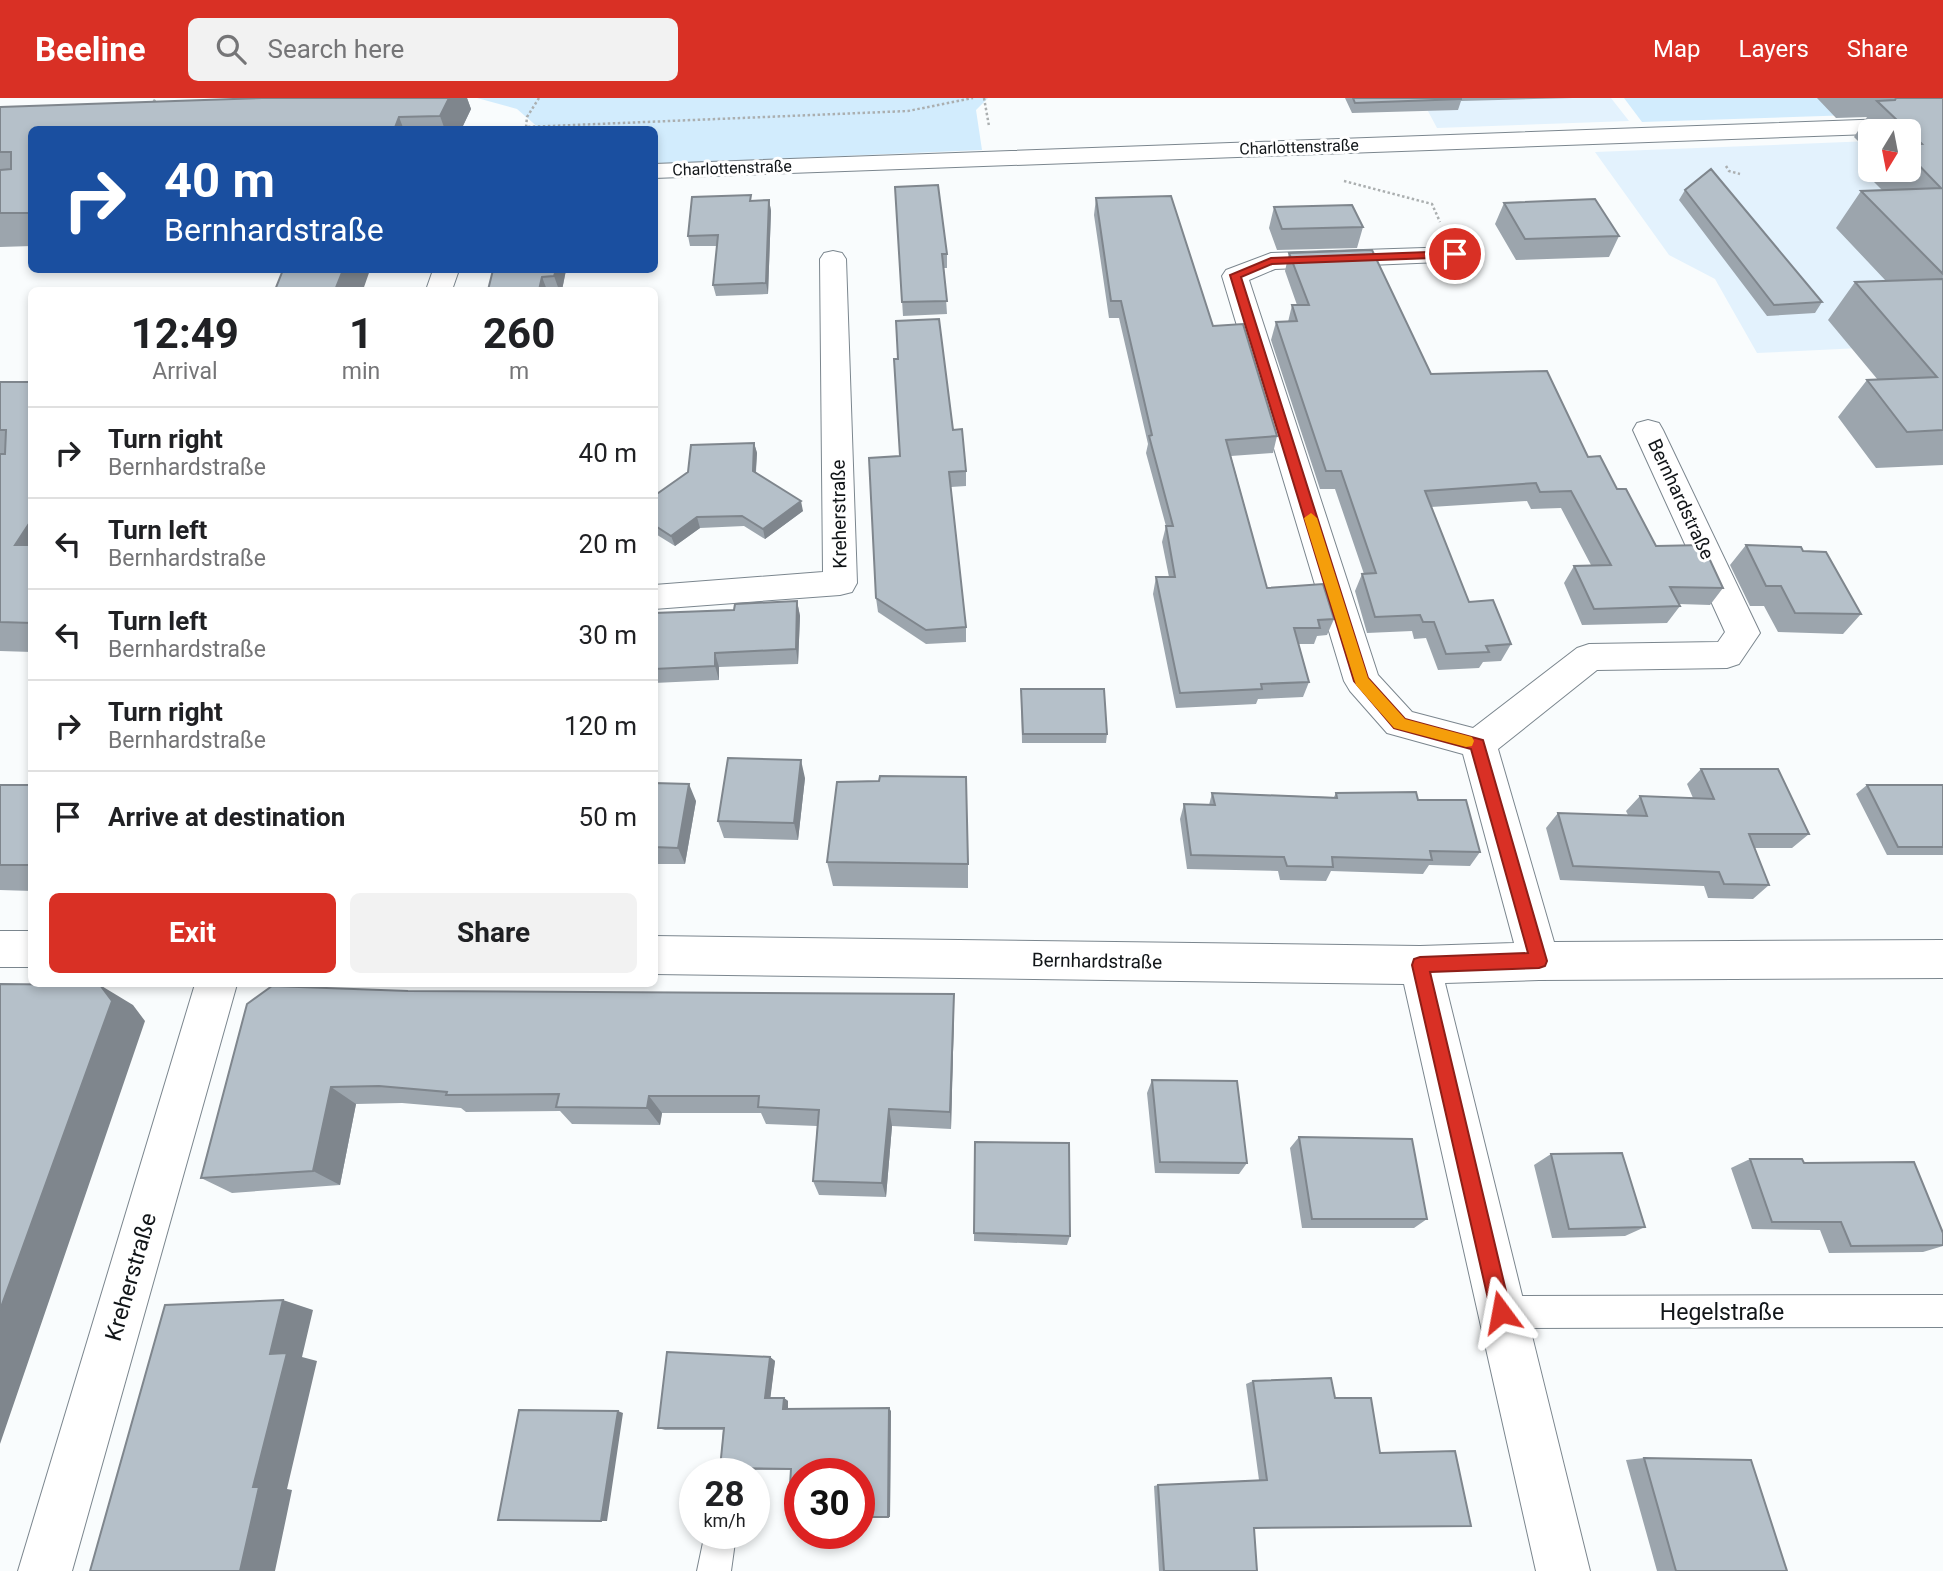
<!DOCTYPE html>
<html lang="en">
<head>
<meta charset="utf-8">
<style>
  :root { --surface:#fff; --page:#f2f2f2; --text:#202124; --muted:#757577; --line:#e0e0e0; --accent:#d93025 }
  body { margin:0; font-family:Roboto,sans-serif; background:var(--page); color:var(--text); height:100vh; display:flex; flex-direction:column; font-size:26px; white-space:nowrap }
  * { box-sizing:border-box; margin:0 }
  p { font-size:23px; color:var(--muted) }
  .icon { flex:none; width:38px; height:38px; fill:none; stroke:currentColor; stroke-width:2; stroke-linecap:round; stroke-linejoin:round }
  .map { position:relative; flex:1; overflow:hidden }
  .panel { position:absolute; left:28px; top:189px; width:630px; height:700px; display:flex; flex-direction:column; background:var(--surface); border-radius:10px; box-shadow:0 4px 10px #0003 }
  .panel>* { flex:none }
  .hud { position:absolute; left:28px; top:28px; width:630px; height:147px; border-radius:10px; box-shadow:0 4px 10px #0003; background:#1a4fa0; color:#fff; overflow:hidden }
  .needle { width:46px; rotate:190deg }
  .buttons { position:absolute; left:1858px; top:21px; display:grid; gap:14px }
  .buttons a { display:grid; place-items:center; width:63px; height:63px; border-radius:10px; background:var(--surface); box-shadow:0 4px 10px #0003; font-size:35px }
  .speed { position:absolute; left:679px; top:1360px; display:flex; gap:14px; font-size:35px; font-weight:700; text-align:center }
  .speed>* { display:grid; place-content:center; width:91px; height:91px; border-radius:50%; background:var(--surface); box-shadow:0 4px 10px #0003; line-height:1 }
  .speed small { font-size:18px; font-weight:400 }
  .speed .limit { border:10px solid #d22; background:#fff; color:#111 }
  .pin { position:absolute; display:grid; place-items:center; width:60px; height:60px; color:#fff; margin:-30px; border:4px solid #fff; border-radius:50%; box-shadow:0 2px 7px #0007 }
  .me { position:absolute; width:77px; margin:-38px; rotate:347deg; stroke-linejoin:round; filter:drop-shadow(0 0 5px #0008) }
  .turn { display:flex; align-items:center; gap:24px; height:147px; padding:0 21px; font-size:32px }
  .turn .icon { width:91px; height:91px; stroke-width:2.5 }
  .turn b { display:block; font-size:49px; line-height:60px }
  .eta { display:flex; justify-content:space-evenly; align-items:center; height:119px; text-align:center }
  .eta b { font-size:42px; font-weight:700; line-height:49px }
  .primary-button { display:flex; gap:14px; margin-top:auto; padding:14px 21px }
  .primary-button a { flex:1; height:80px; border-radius:10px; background:var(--accent); color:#fff; font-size:28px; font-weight:700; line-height:80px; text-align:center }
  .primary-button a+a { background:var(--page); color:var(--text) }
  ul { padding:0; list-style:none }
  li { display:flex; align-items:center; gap:21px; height:91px; padding:0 21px; border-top:2px solid var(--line) }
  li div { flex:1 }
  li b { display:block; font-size:26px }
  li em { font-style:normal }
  header { display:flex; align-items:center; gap:42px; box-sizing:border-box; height:98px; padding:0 35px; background:var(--accent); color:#fff }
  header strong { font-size:33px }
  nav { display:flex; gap:38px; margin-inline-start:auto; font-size:24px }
  .search { width:490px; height:63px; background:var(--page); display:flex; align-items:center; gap:18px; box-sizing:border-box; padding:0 24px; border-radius:10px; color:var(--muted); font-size:26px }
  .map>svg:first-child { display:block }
  .built { fill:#e3f2fd }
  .green { fill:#d2ecfd }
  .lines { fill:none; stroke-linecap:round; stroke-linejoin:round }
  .lane-casing { stroke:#7b868e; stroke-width:2 }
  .street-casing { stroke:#7b868e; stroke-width:2 }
  .secondary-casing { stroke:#7b868e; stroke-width:2 }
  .path { stroke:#abafb0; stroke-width:2.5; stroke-dasharray:2.5 2.5; stroke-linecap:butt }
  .lane { fill:#fff; fill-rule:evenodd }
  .street { fill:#fff; fill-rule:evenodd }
  .secondary { fill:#fff; fill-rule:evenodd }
  .wall { fill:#9ca5ad }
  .shaded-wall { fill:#7f868d }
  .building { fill:#b5c0c9; stroke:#7f868d; stroke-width:2 }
  .route { fill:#d93025; stroke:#8d1f18; stroke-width:2 }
  .slow { fill:#f59e0b }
  .labels { text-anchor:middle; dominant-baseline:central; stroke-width:6; stroke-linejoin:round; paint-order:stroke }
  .far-street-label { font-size:16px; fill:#111518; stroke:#fff }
  .street-label { font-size:19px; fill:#111518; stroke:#fff }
  .near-street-label { font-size:23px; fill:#111518; stroke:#fff }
</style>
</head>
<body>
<header>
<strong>Beeline</strong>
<div class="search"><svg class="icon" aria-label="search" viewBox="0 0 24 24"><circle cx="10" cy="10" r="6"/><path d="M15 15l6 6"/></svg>Search here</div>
<nav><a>Map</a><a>Layers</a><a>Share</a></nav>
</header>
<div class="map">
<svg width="1943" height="1473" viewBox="0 0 1943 1473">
  <rect width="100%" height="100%" fill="#f9fcfd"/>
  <path class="built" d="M1421 0H1611L1629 23 1437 30Z
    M1871 43V72H1909L1943 246 1757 255 1715 181 1669 157 1595 54Z"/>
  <path class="green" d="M477 0H988L976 12 982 52 655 66 654 32 540 31 517 11Z
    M1624 0H1943V14L1642 24Z"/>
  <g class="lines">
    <g class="lane-casing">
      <path id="lane" d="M1943 1197V1229L1501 1230 1490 1225 1485 1214 1490 1203 1501 1198Z
        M705 1435H731L735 1444 731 1473H697Z"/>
    </g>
    <g class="street-casing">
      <path id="street" d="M1455 149 1464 151 1468 157 1464 163 1275 171 1249 182 1378 577 1412 614 1473 630 1577 550 1589 546 1718 544 1725 534 1633 332 1637 325 1648 322 1659 325 1663 332 1760 535 1739 566 1727 570 1597 572 1498 651 1554 844 1943 842V880L1539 882 1445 885 1590 1473H1536L1404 886 654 876V838L1420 848 1514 845 1463 656 1387 635 1350 593 1344 583 1222 178 1226 172 1271 155Z
        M833 153 842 155 846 161 857 485 852 494 840 497 654 511V487L823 474 820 161 824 155Z
        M433 172H459L452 192H426Z
        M0 833H32V869H0Z
        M195 886H237L72 1473H18Z"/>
    </g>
    <g class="secondary-casing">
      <path id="secondary" d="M1943 19V33H1871V36L654 80V66Z"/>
    </g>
    <path class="path" d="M984 0 989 28
      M151 8 156 0
      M526 29 527 19 539 0
      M525 32 526 29 908 13 973 0
      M1726 68 1729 73 1740 76
      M1344 83 1432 106 1440 124"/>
    <use href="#lane" class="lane"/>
    <use href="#street" class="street"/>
    <use href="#secondary" class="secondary"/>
  </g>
  <path class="wall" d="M262 0H467L471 11 461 32H32V148L0 149V9Z
    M1345 0H1573L1461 3 1458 12 1352 15Z
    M1817 0H1943V367L1876 370 1838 319 1867 282H1878L1828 222 1855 184 1886 183 1836 130 1861 93 1882 92 1874 84 1882 72H1909V33H1871V56L1854 39 1867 19 1836 20Z
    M895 89 947 156V170H944L947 216 903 218Z
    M1685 92 1822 204 1815 215 1767 218 1679 102Z
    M1096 100 1213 228 1277 338 1273 355 1231 358 1267 490 1334 521 1327 537 1317 538 1314 546H1299L1309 584 1303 599 1258 601 1256 606 1176 610 1153 496 1156 479H1169L1162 444 1166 428 1146 355 1148 346 1119 220H1109L1094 117Z
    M769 102 771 113 768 196 716 198 713 187 717 148H690L688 138 751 103Z
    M1504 105 1619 138 1609 159 1516 162 1495 126Z
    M1274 109 1363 129 1357 150 1277 152 1269 130Z
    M1289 155 1431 276 1588 359 1617 391 1656 448 1723 490 1710 507 1679 506 1680 508 1667 525 1582 527 1564 485 1574 468 1591 467 1561 410 1531 411 1527 403 1431 409 1469 504 1511 546 1501 563 1483 564 1479 570 1438 572 1426 540 1414 541 1412 533 1367 535 1355 493 1362 476H1364L1335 391H1320L1271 242 1276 224H1288L1292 207H1297L1285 173Z
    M493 172H566L562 192H488Z
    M0 284H32V554L0 553Z
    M953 332 966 373V388L951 389 966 529V544L926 546 878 514 876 500Z
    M754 345 757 355 756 374 803 413 765 441 744 428 700 430 675 448 654 435V398Z
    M1746 447 1803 453 1861 516 1843 536 1778 534 1764 508H1750L1730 467Z
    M797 503 800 518 798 566 719 569V582L654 585V515L734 512Z
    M1021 591 1107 636 1106 645H1022Z
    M1701 671 1809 736 1792 750H1755L1769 787 1753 801 1708 800 1704 788 1560 782 1546 730 1558 715 1628 717 1626 713 1640 698 1693 700 1687 686Z
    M805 680 798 742 724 740 718 723Z
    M654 685 696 703 685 766H654Z
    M0 687H32V793L0 792Z
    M1867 687H1943V757H1887L1856 696Z
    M1212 695 1334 699 1336 695 1418 702 1480 754 1470 768 1429 767 1423 776 1331 773 1326 783 1280 782 1278 773 1187 771 1180 721 1184 706 1209 707Z
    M827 764 968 766V790L833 788Z
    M247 906 954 915 951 1031 892 1028 886 1099 819 1097 813 1083 817 1028 766 1026 761 1015H662L660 1027 572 1026 560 1013 466 1014 461 1010 402 1005 356 1006 340 1087 232 1095 201 1080Z
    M1152 982 1247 1065 1239 1076 1155 1075 1147 995Z
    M1299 1039 1427 1121 1414 1130H1302L1290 1050Z
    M975 1044 1070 1138 1067 1147 974 1143Z
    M1551 1056 1645 1129 1625 1138 1552 1140 1534 1067Z
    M1750 1061 1804 1065 1943 1135V1148L1923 1154 1829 1155 1820 1132 1752 1131 1731 1070Z
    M770 1259 775 1263 770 1300H784L788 1303V1311L891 1313 890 1419H859L791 1372H726L720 1370 723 1332H665L658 1330Z
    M1331 1280 1254 1430 1257 1473H1159L1154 1388 1158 1387 1259 1382 1246 1286 1253 1283Z
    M1644 1360 1787 1473H1657L1626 1362Z"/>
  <path class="shaded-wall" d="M449 0H467L471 11 461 32H445L440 18Z
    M399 19 404 32H394Z
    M769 102 771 113 768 196 766 185Z
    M343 172H370L363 192H335Z
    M556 172H566L562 192H559L554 178Z
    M542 179 547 192H539Z
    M754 345 757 355 755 383 753 373Z
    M801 403 803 413 765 441 763 431Z
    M697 419 700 430 675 448 671 438Z
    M32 421V464L15 447Z
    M797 503 800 518 798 566 796 551Z
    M715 555 719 569V582L715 568Z
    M801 662 805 680 798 742 794 725Z
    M689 686 696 703 685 766 678 750Z
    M100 887 133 907 145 923 0 1346V1212Z
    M954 896V915L951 1031 950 1014Z
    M331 989 356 1006 340 1087 313 1073Z
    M649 998 662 1015 660 1027 647 1010Z
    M889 1011 892 1028 886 1099 882 1085Z
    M283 1202 313 1212 302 1259 317 1263 287 1391 292 1392 275 1473H240L253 1389 270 1256Z
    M770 1259 775 1263 770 1303 765 1300Z
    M784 1300 788 1303V1314L783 1311Z
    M889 1310 891 1313 890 1419H888Z
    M618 1313 623 1315 607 1423H601Z"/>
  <path class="building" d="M262 0H449L440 18 399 19 394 32H32V115H0V72L11 71V54H0V9Z
    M1353 0H1461V1L1355 5Z
    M1896 0H1943V176L1861 93 1941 90 1909 57V47L1922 46 1877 3 1895 2Z
    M1711 71 1822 204 1774 207 1685 92Z
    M938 87 947 156H942L947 203 902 204 895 89Z
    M751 97 750 103 769 102 766 185 713 187 718 137 688 138 692 99Z
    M1171 98 1213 228 1243 226 1277 338 1226 342 1267 490 1323 486 1334 521 1318 522 1320 530H1294L1309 584 1261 586 1262 591 1180 595 1156 479H1175L1166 428H1173L1149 338 1152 337 1121 203H1111L1096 100Z
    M1595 101 1619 138 1525 141 1504 105Z
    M1352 107 1363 129 1282 131 1274 109Z
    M1372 152 1431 276 1547 273 1588 359 1600 358 1617 391H1626L1656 448 1703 447 1723 490 1670 489 1680 508 1594 511 1574 468 1611 467 1571 393 1540 394 1536 385 1425 393 1469 504 1493 502 1511 546 1486 548 1489 554 1446 556 1434 524H1423L1420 517 1375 519 1362 476 1376 475 1341 373H1326L1276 224 1297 223 1292 207H1309L1289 155Z
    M283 172H343L335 192H275Z
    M493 172H556L554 178 542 179 539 192H488Z
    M1943 181V332L1907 334 1867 282 1937 279 1855 184Z
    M939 221 953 332 962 331 966 373 949 374 966 529 926 532 876 500 869 360 900 358 894 261H898L896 223Z
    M0 284H32V421L15 447H32V525L0 524V356H5L6 332H0Z
    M754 345 753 373 801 403 763 431 742 418 697 419 671 438 654 427V398L688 374 691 347Z
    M1746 447 1801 449 1803 453 1826 454 1861 516 1795 515 1781 488H1766Z
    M797 503 796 551 715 555V568L654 571V515L734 512 735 506Z
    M1021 591H1104L1107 636H1023Z
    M728 660 801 662 794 725 718 723Z
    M1701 671H1778L1809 736H1749L1769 787 1724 786 1719 774 1573 768 1558 715 1647 718 1640 698 1714 701Z
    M880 678 966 679 968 766 827 764 837 684 879 683Z
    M654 685 689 686 678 750 654 749Z
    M0 687H32V767H0Z
    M1867 687H1943V749H1898Z
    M1416 694 1418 702H1466L1480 754 1430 753 1432 762 1332 759 1333 769 1287 768 1284 759 1191 757 1184 706 1215 707 1212 695 1337 700 1336 695Z
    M0 886 100 887 112 903 0 1212Z
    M272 888 408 893 954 896 950 1014 889 1011 882 1085 813 1083 819 1012 758 1009 759 998H649L647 1010 556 1009 559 996 446 997 447 994 379 988 331 989 313 1073 201 1080 247 906Z
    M1152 982 1237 983 1247 1065 1160 1064Z
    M1299 1039 1412 1041 1427 1121H1312Z
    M975 1044 1069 1045 1070 1138 974 1135Z
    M1622 1055 1645 1129 1569 1131 1551 1056Z
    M1750 1061H1802L1804 1065 1914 1064 1943 1135V1147L1851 1148 1841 1124H1772Z
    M283 1202 270 1256 287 1255 253 1389H259L240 1473H90L165 1207Z
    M667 1254 770 1259 765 1300H784L783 1311 889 1310 888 1419H859V1376H800V1420H788L791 1371 720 1370 724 1330H658Z
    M1331 1280 1335 1300H1371L1380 1355 1455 1353 1471 1428 1254 1430 1257 1473H1164L1158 1387 1267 1382 1253 1283Z
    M519 1312 618 1313 601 1423 498 1422Z
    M1644 1360 1751 1362 1787 1473H1676Z"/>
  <path class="route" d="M1455 153 1460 156 1459 159 1272 166 1241 179 1368 580 1405 621 1483 642 1547 863 1545 868 1539 870 1430 874 1511 1214 1508 1221 1501 1224 1494 1221 1491 1214 1412 867 1414 861 1420 859 1528 855 1471 651 1394 630 1354 583 1230 177 1271 160Z"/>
  <path class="slow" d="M1311 415 1317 420 1368 580 1405 621 1472 639 1474 643 1472 648 1466 649 1394 630 1356 587 1304 420Z"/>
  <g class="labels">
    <g class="far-street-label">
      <text transform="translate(1299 49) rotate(-2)">Charlottenstraße</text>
      <text transform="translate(732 70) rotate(-2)">Charlottenstraße</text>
    </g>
    <g class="street-label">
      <text transform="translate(1681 401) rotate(65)">Bernhardstraße</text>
      <text transform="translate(839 416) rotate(-91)">Kreherstraße</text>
      <text transform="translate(1097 863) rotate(1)">Bernhardstraße</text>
    </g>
    <g class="near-street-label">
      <text transform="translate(131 1179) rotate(-74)">Kreherstraße</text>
      <text x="1722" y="1214">Hegelstraße</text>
    </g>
  </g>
</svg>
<div class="buttons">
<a><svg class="needle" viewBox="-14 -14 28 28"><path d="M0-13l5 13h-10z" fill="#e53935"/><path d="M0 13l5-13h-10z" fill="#757577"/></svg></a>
</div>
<div class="speed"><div>28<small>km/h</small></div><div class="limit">30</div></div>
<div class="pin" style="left:1455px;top:156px;background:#d93025"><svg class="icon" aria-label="arrive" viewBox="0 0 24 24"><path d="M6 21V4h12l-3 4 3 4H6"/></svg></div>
<svg class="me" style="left:1501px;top:1214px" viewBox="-20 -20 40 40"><path d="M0-17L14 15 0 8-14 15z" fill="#d93025" stroke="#fff" stroke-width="4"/></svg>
<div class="hud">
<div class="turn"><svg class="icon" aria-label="right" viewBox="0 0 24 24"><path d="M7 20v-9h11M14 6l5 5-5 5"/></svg><div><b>40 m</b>Bernhardstraße</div></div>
</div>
<section class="panel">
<div class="eta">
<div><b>12:49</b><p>Arrival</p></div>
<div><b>1</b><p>min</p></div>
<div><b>260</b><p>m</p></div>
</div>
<ul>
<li><svg class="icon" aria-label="right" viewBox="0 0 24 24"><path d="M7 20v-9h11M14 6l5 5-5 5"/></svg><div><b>Turn right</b><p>Bernhardstraße</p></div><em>40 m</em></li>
<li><svg class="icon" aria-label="left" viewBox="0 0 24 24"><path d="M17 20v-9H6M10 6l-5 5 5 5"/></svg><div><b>Turn left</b><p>Bernhardstraße</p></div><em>20 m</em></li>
<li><svg class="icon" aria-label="left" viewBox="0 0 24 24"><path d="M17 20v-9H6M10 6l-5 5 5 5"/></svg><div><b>Turn left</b><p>Bernhardstraße</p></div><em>30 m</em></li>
<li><svg class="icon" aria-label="right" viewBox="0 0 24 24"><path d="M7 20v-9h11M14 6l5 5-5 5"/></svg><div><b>Turn right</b><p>Bernhardstraße</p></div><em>120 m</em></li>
<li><svg class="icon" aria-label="arrive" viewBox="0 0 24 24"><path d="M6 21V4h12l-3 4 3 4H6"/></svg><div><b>Arrive at destination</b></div><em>50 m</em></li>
</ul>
<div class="primary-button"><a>Exit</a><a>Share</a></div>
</section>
</div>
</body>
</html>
